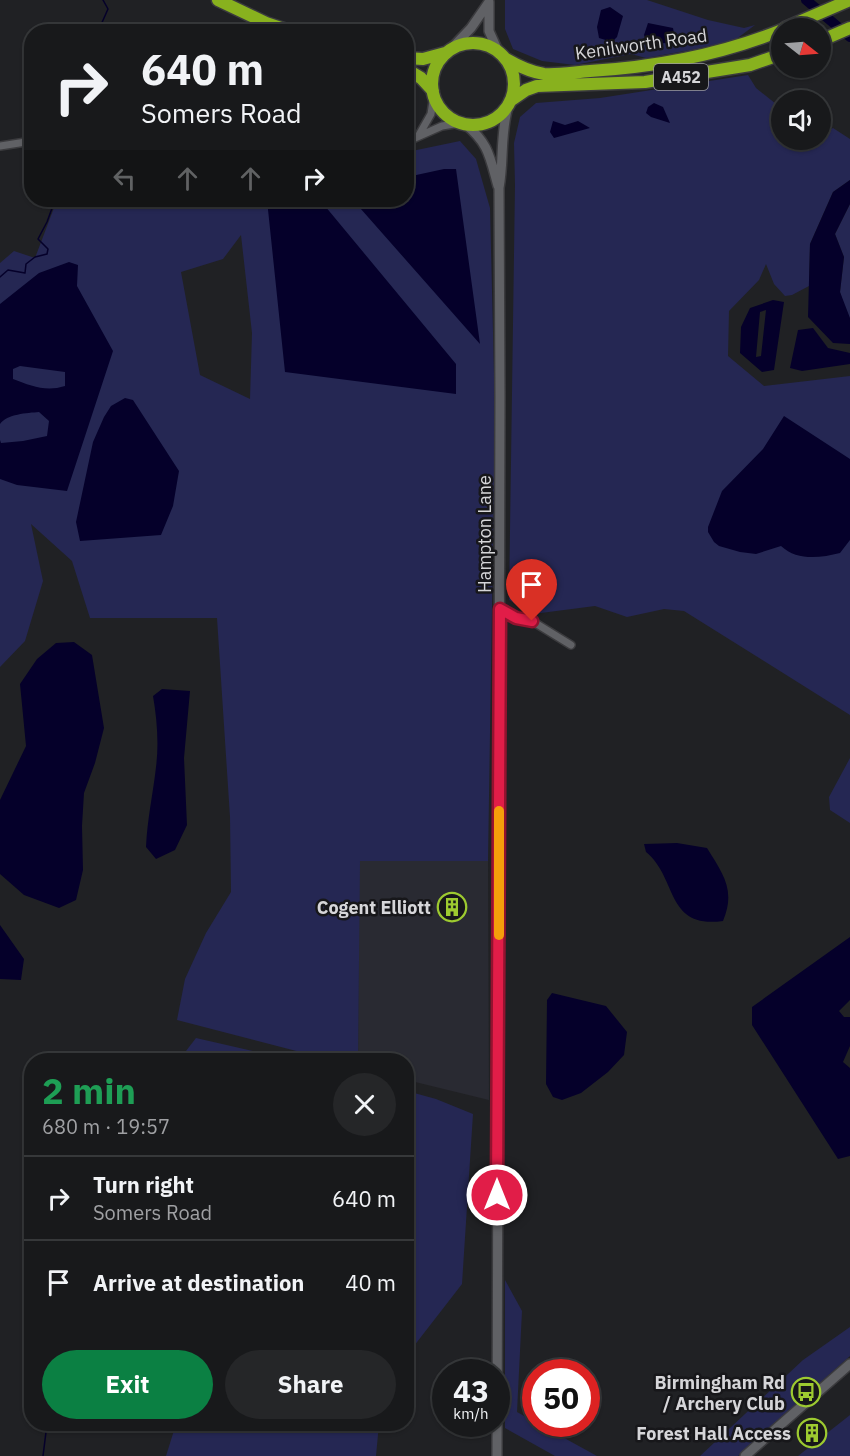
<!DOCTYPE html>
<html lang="en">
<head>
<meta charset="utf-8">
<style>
  :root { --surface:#18191b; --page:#252628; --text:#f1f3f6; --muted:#9fa0a3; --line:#36383a; --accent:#0b8043 }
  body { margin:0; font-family:"IBM Plex Sans",sans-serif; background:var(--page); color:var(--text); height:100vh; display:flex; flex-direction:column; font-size:22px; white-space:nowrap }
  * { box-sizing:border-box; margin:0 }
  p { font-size:20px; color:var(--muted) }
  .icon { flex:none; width:33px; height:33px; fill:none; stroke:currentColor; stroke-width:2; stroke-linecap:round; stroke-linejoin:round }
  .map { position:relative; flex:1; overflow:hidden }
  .side { position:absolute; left:24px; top:1053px; width:390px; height:378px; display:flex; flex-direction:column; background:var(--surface); border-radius:24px; box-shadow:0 2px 4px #0004,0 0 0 2px var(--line) }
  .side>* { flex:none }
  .guide { position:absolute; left:24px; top:24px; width:390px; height:183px; border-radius:24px; box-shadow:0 2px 4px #0004,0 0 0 2px var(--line); background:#18191b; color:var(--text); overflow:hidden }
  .needle { width:39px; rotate:107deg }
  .fabs { position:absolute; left:771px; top:18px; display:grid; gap:12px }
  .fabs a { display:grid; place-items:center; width:60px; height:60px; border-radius:50%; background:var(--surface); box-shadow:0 2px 4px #0004,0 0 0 2px var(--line); font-size:30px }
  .speed { position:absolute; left:432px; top:1359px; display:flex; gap:12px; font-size:30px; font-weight:700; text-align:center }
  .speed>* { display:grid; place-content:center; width:78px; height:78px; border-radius:50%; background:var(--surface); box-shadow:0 2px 4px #0004,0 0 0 2px var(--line); line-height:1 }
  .speed small { font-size:15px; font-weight:400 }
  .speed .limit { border:9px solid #d22; background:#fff; color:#111 }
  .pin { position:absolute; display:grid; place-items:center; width:51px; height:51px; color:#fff; margin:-62px -26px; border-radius:50% 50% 50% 0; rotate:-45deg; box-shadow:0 0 6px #0007 }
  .pin .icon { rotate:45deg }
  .me { position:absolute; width:66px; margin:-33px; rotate:0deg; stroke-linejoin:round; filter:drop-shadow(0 0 4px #0008) }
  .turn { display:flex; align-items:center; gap:21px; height:126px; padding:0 18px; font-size:27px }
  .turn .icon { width:78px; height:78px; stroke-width:2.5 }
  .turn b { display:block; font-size:42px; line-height:51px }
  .lanes { display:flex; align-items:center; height:57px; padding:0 18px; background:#0003; justify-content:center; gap:30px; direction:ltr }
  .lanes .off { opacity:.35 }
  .round { display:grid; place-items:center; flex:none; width:63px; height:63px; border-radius:32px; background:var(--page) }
  .headline { display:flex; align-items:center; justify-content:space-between; height:102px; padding:0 18px }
  h1 { font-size:36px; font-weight:700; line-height:45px; color:#1e9e55 }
  .primary-button { display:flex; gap:12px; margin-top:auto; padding:12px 18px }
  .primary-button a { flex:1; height:69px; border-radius:36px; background:var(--accent); color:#fff; font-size:24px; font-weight:700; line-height:69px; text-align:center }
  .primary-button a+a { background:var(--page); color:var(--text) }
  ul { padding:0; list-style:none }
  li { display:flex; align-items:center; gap:18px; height:84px; padding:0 18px; border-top:2px solid var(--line) }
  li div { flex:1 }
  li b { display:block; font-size:22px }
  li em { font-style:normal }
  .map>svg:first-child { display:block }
  .built { fill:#292a32 }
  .green { fill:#252753; fill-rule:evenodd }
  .water { fill:#05002a; fill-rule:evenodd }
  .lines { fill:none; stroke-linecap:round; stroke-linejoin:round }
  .stream { stroke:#05002a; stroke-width:1.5 }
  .river { stroke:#05002a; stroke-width:10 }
  .street-casing { stroke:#3b3b3e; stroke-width:10 }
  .secondary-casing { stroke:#3b3b3e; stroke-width:12 }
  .highway-casing { stroke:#3b3b3e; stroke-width:15 }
  .street { stroke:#606165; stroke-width:7 }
  .secondary { stroke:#606165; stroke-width:9 }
  .highway { stroke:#88b11e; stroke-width:12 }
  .route-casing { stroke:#92132f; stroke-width:15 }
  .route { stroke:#e11d48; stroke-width:10 }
  .slow { stroke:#f59e0b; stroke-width:10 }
  .labels { text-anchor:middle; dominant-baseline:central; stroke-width:5; stroke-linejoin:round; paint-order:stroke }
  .shield { fill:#17171a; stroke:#9d9da0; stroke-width:1.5 }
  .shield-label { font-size:16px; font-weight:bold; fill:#d6d6d9 }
  .street-label { font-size:18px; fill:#d6d6d9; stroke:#17171a }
  .poi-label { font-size:18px; font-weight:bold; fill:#d6d6d9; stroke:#17171a; text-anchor:end }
</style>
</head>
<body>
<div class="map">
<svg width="850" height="1456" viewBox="0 0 850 1456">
  <rect width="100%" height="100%" fill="#202124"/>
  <path class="built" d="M359 861H488L489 1100 407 1080 406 1060H358Z"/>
  <path class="green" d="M505 0H647L708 20 744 28 755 25 735 40 691 50 646 58 631 54 575 65 542 61 513 49 505 29Z
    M748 75 756 88 781 108 782 140H820L821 134 833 128 850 139V180L833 192 810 244 809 286 792 295 785 296 774 284 766 264 759 280 729 311 728 356 764 386 850 376V715L684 611 664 609 627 617 595 606 533 614 509 600 515 185 514 143 520 117 536 103 600 98Z
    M460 141 476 159 490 208 495 415 488 861H360L358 1060H331L177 1020 185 979 206 933 231 892 230 817 217 618H90L72 561 31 524 43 581 25 641 0 667V263L14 251 35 258 57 200H406L407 152ZM241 235 252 333 250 399 200 375 181 272 223 259Z
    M850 204V318L848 319 840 292 844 257 835 234Z
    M850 758V823L830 810 829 797Z
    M196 1038 287 1059 294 1060H179Z
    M407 1091 436 1099 473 1114 462 1284 407 1355Z
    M505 1280 522 1311 517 1412 597 1456H555L505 1428Z
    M850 1327V1356L738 1456H700L803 1360Z
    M850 1415V1456H798Z
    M176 1424H379L376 1456H166Z"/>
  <path class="water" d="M610 7 623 16 617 37 612 42 599 38 597 27 601 10Z
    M648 23 673 28 675 38 668 43 648 44 644 35Z
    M654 103 663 107 670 123 651 117 646 113 648 107Z
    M553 121 565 125 578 121 590 128 554 138 550 132Z
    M444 169H456L480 344 353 200H406L407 177Z
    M850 180V204L835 234 844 257 840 292 850 318V344L833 343 808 317 810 244 833 192Z
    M267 200H320L456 364V394L285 372Z
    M69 262 78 265 77 286 113 351 67 491 17 485 0 479V440L1 443 23 441 47 436 49 421 39 412C27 413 7 414 0 424V304L39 273ZM20 366 65 372V386C46 392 31 386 13 379V369Z
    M773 300 784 302 774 370 762 372 740 353 741 327 750 308ZM766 310 761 356 756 357 760 312Z
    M813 328 828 348 850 353V364L802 371 790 368 798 330Z
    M125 398 133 400 179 471 173 506 161 535 80 541 76 522 93 442 104 417 111 406Z
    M784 416 850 459V540L840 553C820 558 797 561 781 546L756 554 740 552 719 546 714 542 708 532V527L722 491 763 449Z
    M74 642 92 655 104 728 95 763 84 793 82 826 83 870 76 900 59 908 24 895 0 874V800L26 746 20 684 37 659 56 643Z
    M162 689 190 691 184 758 187 825 175 850 156 859 146 847C147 820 153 794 156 767 159 744 157 719 153 696Z
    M677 843 707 848C723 874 736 890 723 921 665 929 678 878 646 852L644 844Z
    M0 925 24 959 21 980 0 979Z
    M850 937V1000L839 1011 844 1017H850V1046L843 1062 850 1068V1156L838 1159 752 1025V1007Z
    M552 993 606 1006 627 1032 624 1055 608 1072 581 1093 562 1100 553 1097 546 1084 547 1000Z"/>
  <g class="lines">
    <path class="stream" d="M103 32 100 27 108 9 103 0
      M0 277 8 270 25 273 26 264 35 257 47 254 48 249 38 239 47 222 55 200
      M43 1456 47 1424"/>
    <path class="river" d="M806 0 850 37"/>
    <g class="street-casing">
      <path id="street" d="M419 135 431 114 434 94
        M406 142 442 126 460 123
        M0 146 32 141
        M500 609 516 618 532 621 571 645"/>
    </g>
    <g class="secondary-casing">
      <path id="secondary" d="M489 2V31L498 51
        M451 49 471 28 489 2
        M465 124C489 143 490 158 498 186
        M497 1456 500 396 499 188C504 161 500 134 508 107
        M745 1456 850 1364"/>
    </g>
    <g class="highway-casing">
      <path id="highway" d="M218 0 266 23 293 32
        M785 28 850 0
        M820 41 850 28
        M432 84a41 41 0 1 1 82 0a41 41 0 1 1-82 0Z
        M406 58 423 59 445 53
        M506 59C518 66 530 72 544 74 559 75 575 72 590 71 656 67 720 55 782 30
        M406 69 421 78 433 91
        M510 101 526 90 537 86 645 82 750 65 782 54"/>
    </g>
    <use href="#street" class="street"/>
    <use href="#secondary" class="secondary"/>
    <use href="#highway" class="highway"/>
  </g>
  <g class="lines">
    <g class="route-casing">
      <path id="route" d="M497 1195 500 609 516 618 532 621"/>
    </g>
    <use href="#route" class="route"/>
    <path class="slow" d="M499 935V811"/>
  </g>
  <defs>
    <g id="building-ring" transform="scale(1.5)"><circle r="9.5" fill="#17171a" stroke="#9dca30" stroke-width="1.5"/><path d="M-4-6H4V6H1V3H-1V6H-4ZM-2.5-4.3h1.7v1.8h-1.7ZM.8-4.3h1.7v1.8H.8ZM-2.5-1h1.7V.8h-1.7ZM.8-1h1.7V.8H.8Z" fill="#9dca30"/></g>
    <g id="bus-ring" transform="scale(1.5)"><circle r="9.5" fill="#17171a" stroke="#9dca30" stroke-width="1.5"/><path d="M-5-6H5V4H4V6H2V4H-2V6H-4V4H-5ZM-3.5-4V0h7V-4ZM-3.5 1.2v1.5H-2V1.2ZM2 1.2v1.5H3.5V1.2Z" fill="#9dca30"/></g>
  </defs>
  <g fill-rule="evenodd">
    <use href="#building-ring" x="452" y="907"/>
    <use href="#bus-ring" x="806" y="1392"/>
    <use href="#building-ring" x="812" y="1433"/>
  </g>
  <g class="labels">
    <rect class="shield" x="654" y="64" width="54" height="26" rx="4.5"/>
    <g class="shield-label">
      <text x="681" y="77">A452</text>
    </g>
    <g class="street-label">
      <text transform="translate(641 44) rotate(-8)">Kenilworth Road</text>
      <text transform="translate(484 534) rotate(-90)">Hampton Lane</text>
    </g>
    <g class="poi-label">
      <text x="431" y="907">Cogent Elliott</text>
      <text x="785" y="1382">Birmingham Rd<tspan x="785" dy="21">/ Archery Club</tspan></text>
      <text x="791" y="1433">Forest Hall Access</text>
    </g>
  </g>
</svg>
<div class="fabs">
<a><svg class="needle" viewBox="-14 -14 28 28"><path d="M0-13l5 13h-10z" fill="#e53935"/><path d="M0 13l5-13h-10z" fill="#9fa0a3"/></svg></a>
<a><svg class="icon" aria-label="sound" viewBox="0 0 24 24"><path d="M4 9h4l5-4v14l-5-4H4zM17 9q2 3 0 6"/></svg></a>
</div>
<div class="speed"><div>43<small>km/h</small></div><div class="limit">50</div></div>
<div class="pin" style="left:532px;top:621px;background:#d93025"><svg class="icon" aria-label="arrive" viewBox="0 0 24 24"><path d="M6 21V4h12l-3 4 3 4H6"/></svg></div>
<svg class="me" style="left:497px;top:1195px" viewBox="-20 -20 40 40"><circle r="17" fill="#e11d48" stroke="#fff" stroke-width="3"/><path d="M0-11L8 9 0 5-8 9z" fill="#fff"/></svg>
<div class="guide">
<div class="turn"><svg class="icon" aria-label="right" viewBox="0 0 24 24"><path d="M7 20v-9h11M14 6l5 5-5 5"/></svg><div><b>640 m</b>Somers Road</div></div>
<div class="lanes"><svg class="icon off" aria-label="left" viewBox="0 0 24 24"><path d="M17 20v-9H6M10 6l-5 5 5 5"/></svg><svg class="icon off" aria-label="ahead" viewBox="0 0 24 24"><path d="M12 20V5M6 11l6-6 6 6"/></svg><svg class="icon off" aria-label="ahead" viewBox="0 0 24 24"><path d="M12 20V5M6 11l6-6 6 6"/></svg><svg class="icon" aria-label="right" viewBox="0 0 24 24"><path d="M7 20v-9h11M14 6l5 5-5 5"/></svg></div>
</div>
<section class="side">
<div class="headline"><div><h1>2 min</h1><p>680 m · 19:57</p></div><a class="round"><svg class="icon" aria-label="close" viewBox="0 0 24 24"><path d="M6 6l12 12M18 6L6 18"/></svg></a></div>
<ul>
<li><svg class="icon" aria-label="right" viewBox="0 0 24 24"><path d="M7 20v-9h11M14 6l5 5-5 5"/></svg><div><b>Turn right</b><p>Somers Road</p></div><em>640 m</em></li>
<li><svg class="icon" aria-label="arrive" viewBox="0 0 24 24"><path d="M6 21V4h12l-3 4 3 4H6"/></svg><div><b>Arrive at destination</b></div><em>40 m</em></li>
</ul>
<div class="primary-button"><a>Exit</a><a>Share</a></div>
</section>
</div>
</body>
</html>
